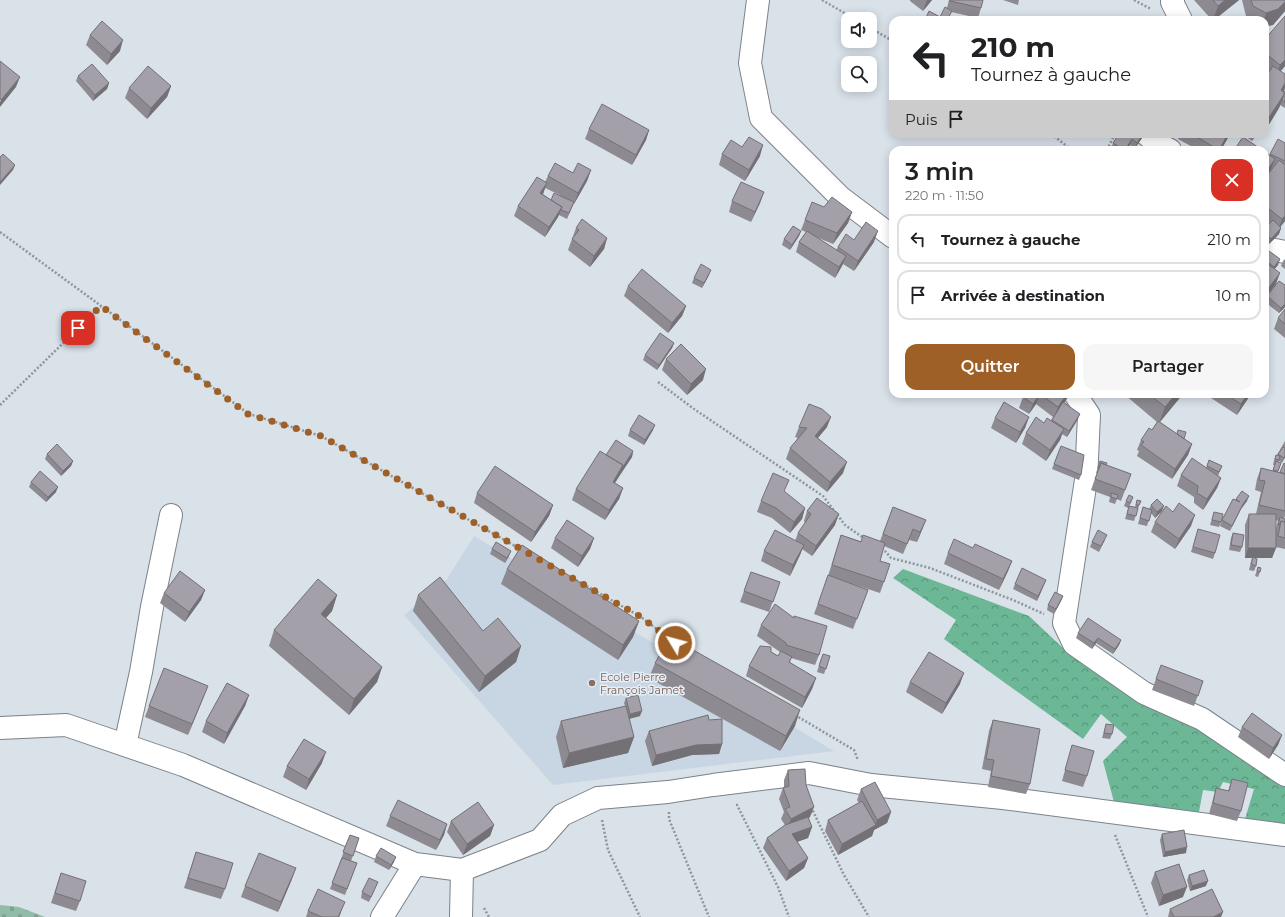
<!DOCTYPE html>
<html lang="fr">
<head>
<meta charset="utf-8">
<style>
  :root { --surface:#fff; --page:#f6f6f6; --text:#202124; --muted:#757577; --line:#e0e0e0; --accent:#9e6026 }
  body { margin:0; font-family:Montserrat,sans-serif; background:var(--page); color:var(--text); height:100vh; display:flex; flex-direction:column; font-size:15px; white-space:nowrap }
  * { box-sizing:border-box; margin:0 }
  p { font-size:13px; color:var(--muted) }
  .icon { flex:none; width:22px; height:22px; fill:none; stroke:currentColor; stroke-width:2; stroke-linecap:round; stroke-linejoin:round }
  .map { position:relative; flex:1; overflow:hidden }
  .sheet { position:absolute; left:889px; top:146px; width:380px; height:252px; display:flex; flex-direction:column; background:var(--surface); border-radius:12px; box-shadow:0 2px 10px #0003 }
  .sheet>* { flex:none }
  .banner { position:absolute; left:889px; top:16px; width:380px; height:122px; border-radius:12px; box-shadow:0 2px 10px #0003; background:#fff; color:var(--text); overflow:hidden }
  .buttons { position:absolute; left:841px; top:12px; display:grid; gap:8px }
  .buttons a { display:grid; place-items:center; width:36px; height:36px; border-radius:8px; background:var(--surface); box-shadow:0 2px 10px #0003; font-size:20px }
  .pin { position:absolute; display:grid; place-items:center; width:34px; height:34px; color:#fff; margin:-17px; border-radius:8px; box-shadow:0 2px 6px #0006 }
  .me { position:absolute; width:44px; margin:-22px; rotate:307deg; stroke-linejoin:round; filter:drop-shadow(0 0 3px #0008) }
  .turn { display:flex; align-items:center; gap:14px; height:84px; padding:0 16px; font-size:18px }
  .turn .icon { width:52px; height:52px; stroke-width:2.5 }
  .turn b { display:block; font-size:28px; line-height:34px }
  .then { display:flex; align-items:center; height:38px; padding:0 16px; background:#0003; gap:8px; font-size:15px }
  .round { display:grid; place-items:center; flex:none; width:42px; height:42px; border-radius:12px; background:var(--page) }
  .overview { display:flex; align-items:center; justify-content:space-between; height:68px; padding:0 16px }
  h1 { font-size:24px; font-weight:600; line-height:30px }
  .action { display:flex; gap:8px; margin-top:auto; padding:8px 16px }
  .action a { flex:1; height:46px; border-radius:12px; background:var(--accent); color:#fff; font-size:16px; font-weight:600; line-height:46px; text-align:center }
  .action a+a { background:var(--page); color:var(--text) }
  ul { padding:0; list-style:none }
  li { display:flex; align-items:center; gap:12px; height:50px; margin:0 8px 6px; padding:0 8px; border:2px solid var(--line); border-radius:12px }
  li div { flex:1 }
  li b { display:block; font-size:15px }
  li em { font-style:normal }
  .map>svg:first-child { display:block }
  .built { fill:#c8d6e4 }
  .forest { fill:url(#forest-crowns) }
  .cemetery { fill:url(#cemetery-stones) }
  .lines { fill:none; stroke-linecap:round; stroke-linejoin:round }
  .minor-casing { stroke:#7b8289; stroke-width:24 }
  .path { stroke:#8e959b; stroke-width:2.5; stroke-dasharray:2 2; stroke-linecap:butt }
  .minor { stroke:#fff; stroke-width:22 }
  .wall { fill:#8d8a91; fill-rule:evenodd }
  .shaded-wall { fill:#737076 }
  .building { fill:#a4a0a9; stroke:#737076 }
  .route { stroke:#9e6026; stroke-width:7; stroke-dasharray:0 12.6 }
  .education-dot { fill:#8d6e63; stroke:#e6eef6; stroke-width:1.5 }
  .labels { text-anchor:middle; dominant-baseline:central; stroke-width:3; stroke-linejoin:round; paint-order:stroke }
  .education-label { font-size:11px; fill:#785e54; stroke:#e6eef6; text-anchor:start }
</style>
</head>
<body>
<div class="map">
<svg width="1285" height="917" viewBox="0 0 1285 917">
  <defs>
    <pattern id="forest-crowns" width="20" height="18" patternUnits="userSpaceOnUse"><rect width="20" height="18" fill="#6bb796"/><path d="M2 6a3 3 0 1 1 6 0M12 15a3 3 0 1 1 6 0" fill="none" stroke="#57947a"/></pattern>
    <pattern id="cemetery-stones" width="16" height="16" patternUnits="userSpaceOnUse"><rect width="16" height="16" fill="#91bca8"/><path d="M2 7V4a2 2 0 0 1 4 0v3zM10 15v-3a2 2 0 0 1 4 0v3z" fill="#7ca190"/></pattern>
  </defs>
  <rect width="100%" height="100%" fill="#d9e1e9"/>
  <path class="built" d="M474 536 834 751 553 785 404 615 447 579Z"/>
  <path class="forest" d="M903 569 1029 616 1064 649 1199 726 1285 785V826L1245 819 1254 789 1223 782 1218 792 1203 790 1199 812 1114 802 1103 761 1127 737 1101 714 1083 739 944 639 956 620 893 578Z"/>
  <path class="cemetery" d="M0 905 19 907 45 917H0Z"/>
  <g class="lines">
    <g class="minor-casing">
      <path id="minor" d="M758 0 750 63 761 118 840 197 893 237
        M1173 0 1172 2 1181 20
        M1146 134 1158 144 1170 150
        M1265 248 1285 252
        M1075 394 1089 415 1086 480 1064 623 1074 644 1144 693 1202 719 1285 775
        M0 728 66 725 183 765 415 864 462 870 540 840 562 815 598 798 668 792 713 785 809 773 871 785 1003 798 1285 835
        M125 745 141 672 152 607 171 515
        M382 917 415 864
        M461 917 462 870"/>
    </g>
    <path class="path" d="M822 0 855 19
      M1134 0 1151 9
      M870 28 893 41
      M1051 134 1072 150
      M1107 150 1115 134
      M0 232 249 414 321 436 522 550
      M658 382 694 409 823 496 845 525 865 539
      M0 405 101 306
      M881 549 886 552 891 558 930 568 1013 600 1044 614
      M576 580 641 617 671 640
      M795 715 854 750 858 760
      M736 805H737L778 887 789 917
      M811 807 844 875 869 917
      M669 812V819L709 917
      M602 820 608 850 640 917
      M1115 835 1148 917
      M484 908 489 917"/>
    <use href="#minor" class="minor"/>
  </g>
  <path class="wall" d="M910 0H932L923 11 910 1Z
    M949 0H983L981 8 978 18 951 12 948 20H925L940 17 947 8Z
    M1003 0H1019L1018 5Z
    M1194 0H1239L1214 20H1212Z
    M1242 0H1285V11L1273 25 1265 20H1247Z
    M1285 16V66L1281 71 1284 92 1285 91V108L1280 105 1279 108 1265 131V70L1269 72 1270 71 1265 66V39Z
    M90 35 120 51 107 65 86 45Z
    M78 76 109 83 107 89 93 101 76 81Z
    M171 86 167 97 147 119 125 98 129 88Z
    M589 129 649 130 646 140 632 165 585 139Z
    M1180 134H1230L1221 150H1198L1178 139Z
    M1242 134H1256L1252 141Z
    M1142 138 1135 148 1130 145 1126 150H1113L1111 149 1113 143Z
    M1285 143V221L1280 227 1281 228 1279 234 1269 244 1265 241V228L1270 223 1265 219V152L1270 155V154Z
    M742 147 760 156 745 181 719 165 722 154Z
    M591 170 587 181 574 204V203L567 219 559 215 558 217 545 237 514 216 518 206 545 182 548 176ZM545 188 560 195 551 200 543 194Z
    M764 192 760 203 751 222 729 212 732 201Z
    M824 207 852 212 848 223 833 244 816 237 836 250 838 247 854 240 874 242 854 271 843 264 835 278 796 252 799 242 806 232 801 230 805 220Z
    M576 228 607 238 604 249 590 267 568 250Z
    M801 231 799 236 790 250 782 245 784 239Z
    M1265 248 1278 265 1274 269 1276 284 1265 298Z
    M1285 259V269L1281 266 1283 261Z
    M709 275 702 288 692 283 694 278Z
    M1285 285V307L1279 313 1265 302 1267 296Z
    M628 286 686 306 682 316 668 333 624 296Z
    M1285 309V338L1274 329 1278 318Z
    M674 343 672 348 657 370 643 360 645 355Z
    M666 359 703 380 687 395 662 370Z
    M1025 394H1069L1068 397 1064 403 1078 419 1067 437 1062 434 1060 440 1046 461 1022 444 1026 433 1044 423 1051 420 1053 417 1036 404 1029 414 1019 408 1023 397Z
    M1126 394H1183L1160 422 1177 434 1178 430 1184 439 1192 444 1188 455 1172 479 1137 456 1139 451 1137 450 1141 440 1152 430 1157 422 1125 395Z
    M1205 394H1251L1237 415Z
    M1029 417 1025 428 1016 443 991 428 995 418Z
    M799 427H827L818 438 843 473 827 492 786 459 790 448 798 438 795 437Z
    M630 430H653L644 445 628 436Z
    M1285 441V458L1282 463 1279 461 1278 462 1281 463 1278 472H1280L1285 464V516L1284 518 1285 519V549L1276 547 1272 558H1256V566L1254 571 1249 570 1252 558H1245V525L1249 514H1256L1261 492 1255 490 1257 479 1261 468 1273 471 1275 465H1273L1274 460 1276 455H1277ZM1276 520 1278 521 1276 529Z
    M1061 446 1081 475 1079 480 1052 469Z
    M633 451 632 457 615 483 623 488 619 499 605 520 572 500 576 489 606 455Z
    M47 454 73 461 71 466 61 476 45 459Z
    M1209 460 1222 466 1218 476 1221 478 1217 488 1203 510 1194 503V497L1177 486 1181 475 1206 468Z
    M1100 461 1106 465 1131 474 1121 501 1117 499 1115 504 1109 502 1110 497 1091 490 1097 473H1096Z
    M31 482 56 492 46 502 29 487Z
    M477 493 553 505 549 516 531 542 474 503Z
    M1133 497 1131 503 1128 508 1124 506 1126 501Z
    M1236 499 1247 501 1241 509 1230 531 1220 526 1222 520Z
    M1137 500 1141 501 1137 511 1134 521 1125 519 1129 506 1135 507Z
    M761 501 805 508 802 519 790 533 772 518 757 512Z
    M1151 505 1162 511 1155 518 1151 513 1147 526 1138 524 1143 507 1149 509Z
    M893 507 926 520 917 542 909 540 903 554 884 546 880 561 884 582 880 593 834 578 868 590 853 629 814 614 828 576 841 535 860 541H880Z
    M807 511 835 525 812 556 802 549 800 555 790 576 761 561 764 551 795 541 798 533 805 523 804 521Z
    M1173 512 1191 526 1175 549 1151 532 1155 522Z
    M1214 512 1221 522 1219 527 1210 525Z
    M1198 529 1215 553 1213 559 1191 552Z
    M1233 533 1242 547 1240 552 1229 550 1231 538Z
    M555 538H594L590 549 578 567 551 548Z
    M1105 540 1099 552 1090 547 1092 542Z
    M973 548 1012 561 1008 571 999 590 944 564 948 553Z
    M492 549 509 556 505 563 490 554Z
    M1258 567 1260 572 1258 577 1255 576Z
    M507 569 639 621 633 637 618 660 501 584Z
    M751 572 780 582 769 612 740 602Z
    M1046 580 1037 601 1013 589 1015 584Z
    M205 590 201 600 185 622 160 603 164 593Z
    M337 595 332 611 326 618 382 667 377 682 349 715 269 646 274 630Z
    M418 595 483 631 521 646 516 662 479 692 413 611Z
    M1063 596 1061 601 1054 614 1047 610 1048 605Z
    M761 625 819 655 815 665 791 658 790 663 816 678 812 689 802 708 746 676 749 666 771 652 778 656 780 652 757 636Z
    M1078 633 1121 640 1119 645 1113 654 1096 643 1092 649 1076 638Z
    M830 656 824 674 817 672 821 659Z
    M655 663 795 726 780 751 649 678Z
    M1156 679 1203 681 1194 706 1152 690Z
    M910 682 960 684 942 714 906 692Z
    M249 695 245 706 224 744 202 732 206 721Z
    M204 696 188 735 145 717 149 706Z
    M626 698 640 716 629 719 634 737 628 753 563 768 556 737 561 721 625 706 624 703Z
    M993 720 1030 784 1026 794 988 787 991 771 982 769 989 731Z
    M1106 724 1112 734 1110 739 1102 738Z
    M1242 727 1282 735 1278 745 1269 759 1238 737Z
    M649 731 722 744 719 754 692 755 652 766 645 741Z
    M1072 745 1087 776 1083 787 1062 781 1069 756Z
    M322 763 306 790 283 777 287 766Z
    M788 770 806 785 810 817 808 818 812 827 808 838 797 842 808 858 804 868 786 881 763 848 767 838 785 825 781 819 784 812 779 799 783 788H784V780Z
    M1232 779 1241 811 1237 821 1209 814 1213 799 1216 788 1228 791Z
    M861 789 891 812 887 823 874 830 872 836 838 855 825 831 828 820 859 803 857 800Z
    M390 816 447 824 444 835 436 850 386 826Z
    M451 821 494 825 490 836 463 855 447 832Z
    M1162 834 1186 853 1163 857 1160 840Z
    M350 835 359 838 351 861 357 863 345 895 330 889Z
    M196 852 225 889 221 899 184 888Z
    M376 856 394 862 389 870 374 862Z
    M1155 872 1183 897 1159 906 1151 883Z
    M61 873 80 901 76 911 51 903Z
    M1189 875 1206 886 1190 891 1187 880Z
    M292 879 278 912 241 897 245 886Z
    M378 882 369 902 361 898 362 892Z
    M1170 909 1221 917H1168Z
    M308 911 341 912 339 917H306Z"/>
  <path class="shaded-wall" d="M927 0H932L923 11Z
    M1225 0H1239L1214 20H1213L1218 6Z
    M1285 2V11L1273 25 1265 27V20H1264L1266 13Z
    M123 40 120 51 107 65 111 54Z
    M1285 60V66L1276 76 1280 65Z
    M20 77 16 87 0 107V102L1 100Z
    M109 83 107 89 93 101 95 95Z
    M1285 83V88L1284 92 1275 106 1281 90Z
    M171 86 167 97 147 119 151 108Z
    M1285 93 1279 108 1265 131V129L1268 119Z
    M649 130 646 140 632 165 636 155Z
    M1143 134 1142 138 1135 148 1137 143Z
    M1228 134H1230L1221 150H1219Z
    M1254 134H1256L1252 141Z
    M1132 139 1130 145 1126 150H1125Z
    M763 145 760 156 745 181 749 170Z
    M1275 159 1271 169 1265 178V174Z
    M15 165 13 170 0 185V182Z
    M591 170 587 181 574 204 578 193Z
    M547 183 543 194 537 203 540 193Z
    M764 192 760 203 751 222 755 212Z
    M562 207 558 217 545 237 549 227Z
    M852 212 848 223 833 244 837 233Z
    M1285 216V221L1278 230 1282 219Z
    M1281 228 1279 234 1269 244 1271 239Z
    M801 231 799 236 790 250 792 245Z
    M878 231 874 242 854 271 858 261Z
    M607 238 604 249 590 267 594 256Z
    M846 256 842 266 835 278 839 267Z
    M1280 259 1278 265 1272 272 1274 267Z
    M711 270 709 275 702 288 704 283Z
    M1280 273 1276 284 1265 298V293Z
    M1285 304V307L1279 313 1281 308Z
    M686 306 682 316 668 333 672 323Z
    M674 343 672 348 657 370 659 365Z
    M706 369 703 380 687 395 691 384Z
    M1040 394 1036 404 1029 414 1033 404Z
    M1067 394H1069L1068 397 1054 417 1058 407Z
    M1176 394H1183L1159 423 1165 407Z
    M1248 394H1251L1237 415 1241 404Z
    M1080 414 1078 419 1067 437 1069 431Z
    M831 417 827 427 811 446 815 436Z
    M1029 417 1025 428 1016 443 1020 432Z
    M655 425 653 430 644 445 645 440Z
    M1064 429 1060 440 1046 461 1050 450Z
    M1192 444 1188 455 1172 479 1175 469Z
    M633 451 632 457 619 476 621 470Z
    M73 461 71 466 61 476 63 471Z
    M847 462 843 473 827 492 830 482Z
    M623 465 619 476 609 493 613 482Z
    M1221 478 1217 488 1203 510 1207 499Z
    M58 487 56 492 46 502 48 497Z
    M623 488 619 499 605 520 609 510Z
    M1249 496 1247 501 1241 509 1230 531 1243 504Z
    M553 505 549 516 531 542 535 532Z
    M1164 506 1162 511 1155 518 1157 512Z
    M805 508 802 519 790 533 794 522Z
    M839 514 835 525 812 556 816 546Z
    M1195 515 1191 526 1175 549 1179 539Z
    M926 520 922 530 917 542 920 532Z
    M594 538 590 549 578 567 582 556Z
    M804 545 800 555 790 576 793 565Z
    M1248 548H1276L1272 558H1245Z
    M511 551 509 556 505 563 507 558Z
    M1012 561 1008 571 999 590 1003 579Z
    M1046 580 1044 585 1037 601 1038 596Z
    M205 590 201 600 185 622 189 612Z
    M337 595 332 611 316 629 321 614Z
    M1063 596 1061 601 1054 614 1056 609Z
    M639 621 633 637 618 660 623 645Z
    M1098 638 1096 643 1092 649 1094 643Z
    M1121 640 1119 645 1113 654 1115 649Z
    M521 646 516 662 479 692 485 676Z
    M382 667 377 682 349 715 354 699Z
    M964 673 960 684 942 714 946 703Z
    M816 678 812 689 802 708 805 697Z
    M208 686 204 696 188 735 192 724Z
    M249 695 245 706 224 744 227 733Z
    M800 710 795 726 780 751 786 736Z
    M642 711 640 716 628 719 630 714Z
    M1282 735 1278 745 1269 759 1273 748Z
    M634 737 628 753 563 768 569 753Z
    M722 744 719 754 692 755 652 766 656 755 696 745Z
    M326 752 322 763 306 790 309 779Z
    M814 807 810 817 787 830 791 819Z
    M891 812 887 823 874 830 872 836 838 855 842 844 875 825 877 820Z
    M447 824 444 835 436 850 440 840Z
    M494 825 490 836 463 855 467 844Z
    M812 827 808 838 788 845 792 834Z
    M1187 847 1186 853 1163 857 1165 852Z
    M396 857 394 862 389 870 391 865Z
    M808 858 804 868 786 881 789 871Z
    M296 868 292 879 278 912 281 902Z
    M1208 881 1206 886 1190 891 1192 886Z
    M1187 887 1183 897 1159 906 1163 895Z
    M345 902 339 917H338Z
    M1223 912 1221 917H1213Z"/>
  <path class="building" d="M950 0H983L981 8 950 1Z
    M1213 0H1225L1218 6Z
    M1251 0H1285V2L1278 9 1266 13 1253 6Z
    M945 7 952 11 947 20H925L929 11 940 17Z
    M1285 16V60L1280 65 1265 53V39Z
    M102 21 123 40 111 54 90 35Z
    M0 61 20 77 1 100 0 99Z
    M92 64 109 83 95 95 78 76Z
    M148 66 171 86 151 108 129 88Z
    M1273 66 1285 74V83L1281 90 1285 93 1268 119 1265 117V70L1269 72Z
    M1285 91V102L1282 100Z
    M602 104 649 130 636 155 589 129Z
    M1119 134H1143L1137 143 1132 139 1125 150H1124L1113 143Z
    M1192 134H1228L1219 150Z
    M749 137 763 145 749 170 722 154 731 140 742 147Z
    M1243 137 1262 150H1234Z
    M1278 139 1285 143V161L1270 154Z
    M1265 152 1275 159 1265 174Z
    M3 154 15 165 0 182V157Z
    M1279 160 1285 165V216L1282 219 1265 206V178Z
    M555 163 573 173 578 163 591 170 578 193 548 176Z
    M537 177 547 183 540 193 562 207 549 227 518 206Z
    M741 182 764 192 755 212 732 201Z
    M554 193 574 202 569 213 561 210 562 207 551 200Z
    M832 197 852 212 837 233 805 220 812 202 824 207Z
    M582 219 607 238 594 256 572 239 579 230 576 228Z
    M1273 220 1281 228 1271 239 1265 233V228Z
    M866 222 878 231 858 261 838 247 846 234 854 240Z
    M793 226 801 231 792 245 784 239Z
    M807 231 846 256 839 267 799 242Z
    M1265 248 1280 259 1274 267 1265 260Z
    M1265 262 1280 273 1265 293Z
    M701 264 711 270 704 283 694 278Z
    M642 269 686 306 672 323 628 286Z
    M1279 281 1285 285V304L1281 308 1267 296Z
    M1285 309V324L1278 318Z
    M660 333 674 343 659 365 645 355Z
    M681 344 706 369 691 384 666 359Z
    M1025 394H1040L1033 404 1023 397Z
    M1040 394H1067L1058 407Z
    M1149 394H1176L1165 407Z
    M1225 394H1248L1241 404Z
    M1004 402 1029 417 1020 432 995 418Z
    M1063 402 1080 414 1069 431 1052 420Z
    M809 404 822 409 831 417 815 436 847 462 830 482 790 448 807 428 799 427Z
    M639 415 655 425 645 440 630 430Z
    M1036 417 1044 423 1047 418 1064 429 1050 450 1026 433Z
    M1158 421 1192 444 1175 469 1141 445 1144 442 1141 440 1149 428 1152 430Z
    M1178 430 1186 432 1184 439 1177 434Z
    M616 440 633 451 621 470 623 465 606 455Z
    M57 444 73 461 63 471 47 454Z
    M1061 446 1084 455 1081 475 1054 464Z
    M1283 447 1285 448V456L1284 458 1278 454Z
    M600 451 623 465 613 482 623 488 609 510 576 489Z
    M1276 455 1280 456 1279 460 1275 459Z
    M1192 458 1221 478 1207 499 1197 493 1198 486 1181 475Z
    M1209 460 1222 466 1219 472 1207 466Z
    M1100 461 1107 463 1106 465 1101 463 1099 468H1098Z
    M1276 461 1281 463 1278 471 1273 470Z
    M1101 463 1131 474 1125 490 1095 479Z
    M1284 463 1285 464V474L1280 472Z
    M495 466 553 505 535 532 477 493Z
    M1261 468 1285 474V511L1259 505 1265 481 1259 480Z
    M40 471 58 487 48 497 31 482Z
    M773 473 789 480 784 491 805 508 794 522 776 508 761 501Z
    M1242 491 1249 496 1243 504 1232 526 1222 520 1233 499 1240 502 1236 499Z
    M1111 493 1118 495 1117 499 1111 497Z
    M1129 495 1133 497 1130 503 1126 501Z
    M817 498 839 514 816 546 798 533 811 514 807 511Z
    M1157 499 1164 506 1157 512 1151 505Z
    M1137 500 1141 501 1139 505H1136Z
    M1179 503 1195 515 1179 539 1155 522 1166 506 1173 512Z
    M1129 506 1138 508 1136 516 1127 514Z
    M893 507 926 520 920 532 913 529 907 544 883 534Z
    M1143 507 1152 510 1149 521 1140 518Z
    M1214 512 1223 514 1221 522 1212 520Z
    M1249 514H1276V548H1248Z
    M1280 517 1285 519V522L1281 521 1279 525H1278Z
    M567 520 594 538 582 556 555 538Z
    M1281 521 1285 522V538L1278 536Z
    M1198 529 1220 535 1215 553 1193 547Z
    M775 530 804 545 793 565 764 551Z
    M1098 530 1107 535 1101 546 1092 542Z
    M1233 533 1244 535 1242 547 1231 545Z
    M841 535 861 542 863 535 885 543 880 561 890 564 884 582 832 565Z
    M954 539 973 548 975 544 1012 561 1003 579 948 553Z
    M496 542 511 551 507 558 492 549Z
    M522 545 639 621 623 645 507 569Z
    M1253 557 1257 559 1256 566 1251 564Z
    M1258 567 1261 568 1260 572 1257 571Z
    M1022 568 1046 580 1038 596 1015 584Z
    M180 571 205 590 189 612 164 593Z
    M751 572 780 582 773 602 744 591Z
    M828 575 868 590 857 619 818 604Z
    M440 577 483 631 498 618 521 646 485 676 418 595Z
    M318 579 337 595 321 614 382 667 354 699 274 630Z
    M1055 592 1063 596 1056 609 1048 605Z
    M775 604 794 618V616L827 626 819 655 786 645V643L761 625Z
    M1088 618 1121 640 1115 649 1098 638 1094 643 1078 633Z
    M670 637 800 710 786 736 655 663Z
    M760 646 771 647V652L778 656 781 651 792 657 789 662 816 678 805 697 749 666Z
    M929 652 964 673 946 703 910 682Z
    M823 654 830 656 826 669 819 666Z
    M1161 665 1203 681 1198 696 1156 679Z
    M164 668 208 686 192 724 149 706Z
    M227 683 249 695 227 733 206 721Z
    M638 695 642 711 630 714 626 698Z
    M626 706 634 737 569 753 561 721Z
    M1252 713 1282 735 1273 748 1242 727Z
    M708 715 709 720 722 719V744L696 745 656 755 649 731Z
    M993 720 1040 729 1030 784 991 776 994 760 986 759Z
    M1106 724 1114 725 1112 734 1104 733Z
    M304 739 326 752 309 779 287 766Z
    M1072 745 1094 751 1087 776 1065 770Z
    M805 769 806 785 814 807 791 819 785 809 790 807 783 788 789 786 788 770Z
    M1232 779 1248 783 1241 811 1213 803 1216 788 1229 791Z
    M875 782 891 812 877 820 861 789Z
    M398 800 447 824 440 840 390 816Z
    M862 801 876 825 842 844 828 820Z
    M478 802 494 825 467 844 451 821Z
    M808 817 812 827 792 834 808 858 789 871 767 838 785 825Z
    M1184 830 1187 847 1165 852 1162 834Z
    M350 835 359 838 353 856 343 852Z
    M381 848 396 857 391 865 376 856Z
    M196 852 233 863 225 889 188 878Z
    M259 853 296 868 281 902 245 886Z
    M342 858 357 863 347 889 332 883Z
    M1179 864 1187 887 1163 895 1155 872Z
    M1204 870 1208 881 1192 886 1189 875Z
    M61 873 86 881 80 901 55 893Z
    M369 878 378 882 371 897 362 892Z
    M318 889 345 902 338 917H322L308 911Z
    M1212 889 1223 912 1213 917H1174L1170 909Z"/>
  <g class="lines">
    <path class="route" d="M78 328 101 306 248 414 321 436 641 617 675 643"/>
  </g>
  <circle class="education-dot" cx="592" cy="683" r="4"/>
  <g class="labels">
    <g class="education-label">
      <text x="600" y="677">Ecole Pierre<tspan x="600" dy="13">François Jamet</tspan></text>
    </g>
  </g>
</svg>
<div class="buttons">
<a><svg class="icon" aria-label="sound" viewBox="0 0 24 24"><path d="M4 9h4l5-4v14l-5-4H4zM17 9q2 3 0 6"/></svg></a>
<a><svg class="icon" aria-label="search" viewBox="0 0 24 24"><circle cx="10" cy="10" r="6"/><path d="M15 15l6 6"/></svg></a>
</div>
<div class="pin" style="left:78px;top:328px;background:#d93025"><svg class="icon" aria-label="arrive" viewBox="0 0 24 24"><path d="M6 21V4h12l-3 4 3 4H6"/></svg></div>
<svg class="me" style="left:675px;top:643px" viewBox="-20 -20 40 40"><circle r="17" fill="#9e6026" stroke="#fff" stroke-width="3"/><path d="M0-11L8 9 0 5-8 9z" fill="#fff"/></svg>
<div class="banner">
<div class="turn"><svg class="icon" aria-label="left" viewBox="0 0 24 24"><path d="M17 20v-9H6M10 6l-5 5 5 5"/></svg><div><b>210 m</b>Tournez à gauche</div></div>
<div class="then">Puis<svg class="icon" aria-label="arrive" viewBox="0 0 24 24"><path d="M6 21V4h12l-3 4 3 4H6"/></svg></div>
</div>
<section class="sheet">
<div class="overview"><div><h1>3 min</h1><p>220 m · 11:50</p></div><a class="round" style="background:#d93025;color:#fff"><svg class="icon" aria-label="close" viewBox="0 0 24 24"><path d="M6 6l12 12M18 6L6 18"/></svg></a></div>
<ul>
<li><svg class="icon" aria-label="left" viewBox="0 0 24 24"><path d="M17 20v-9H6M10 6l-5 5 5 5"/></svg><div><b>Tournez à gauche</b></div><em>210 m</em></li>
<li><svg class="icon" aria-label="arrive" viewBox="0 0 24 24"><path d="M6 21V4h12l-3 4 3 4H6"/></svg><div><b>Arrivée à destination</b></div><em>10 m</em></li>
</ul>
<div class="action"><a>Quitter</a><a>Partager</a></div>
</section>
</div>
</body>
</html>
